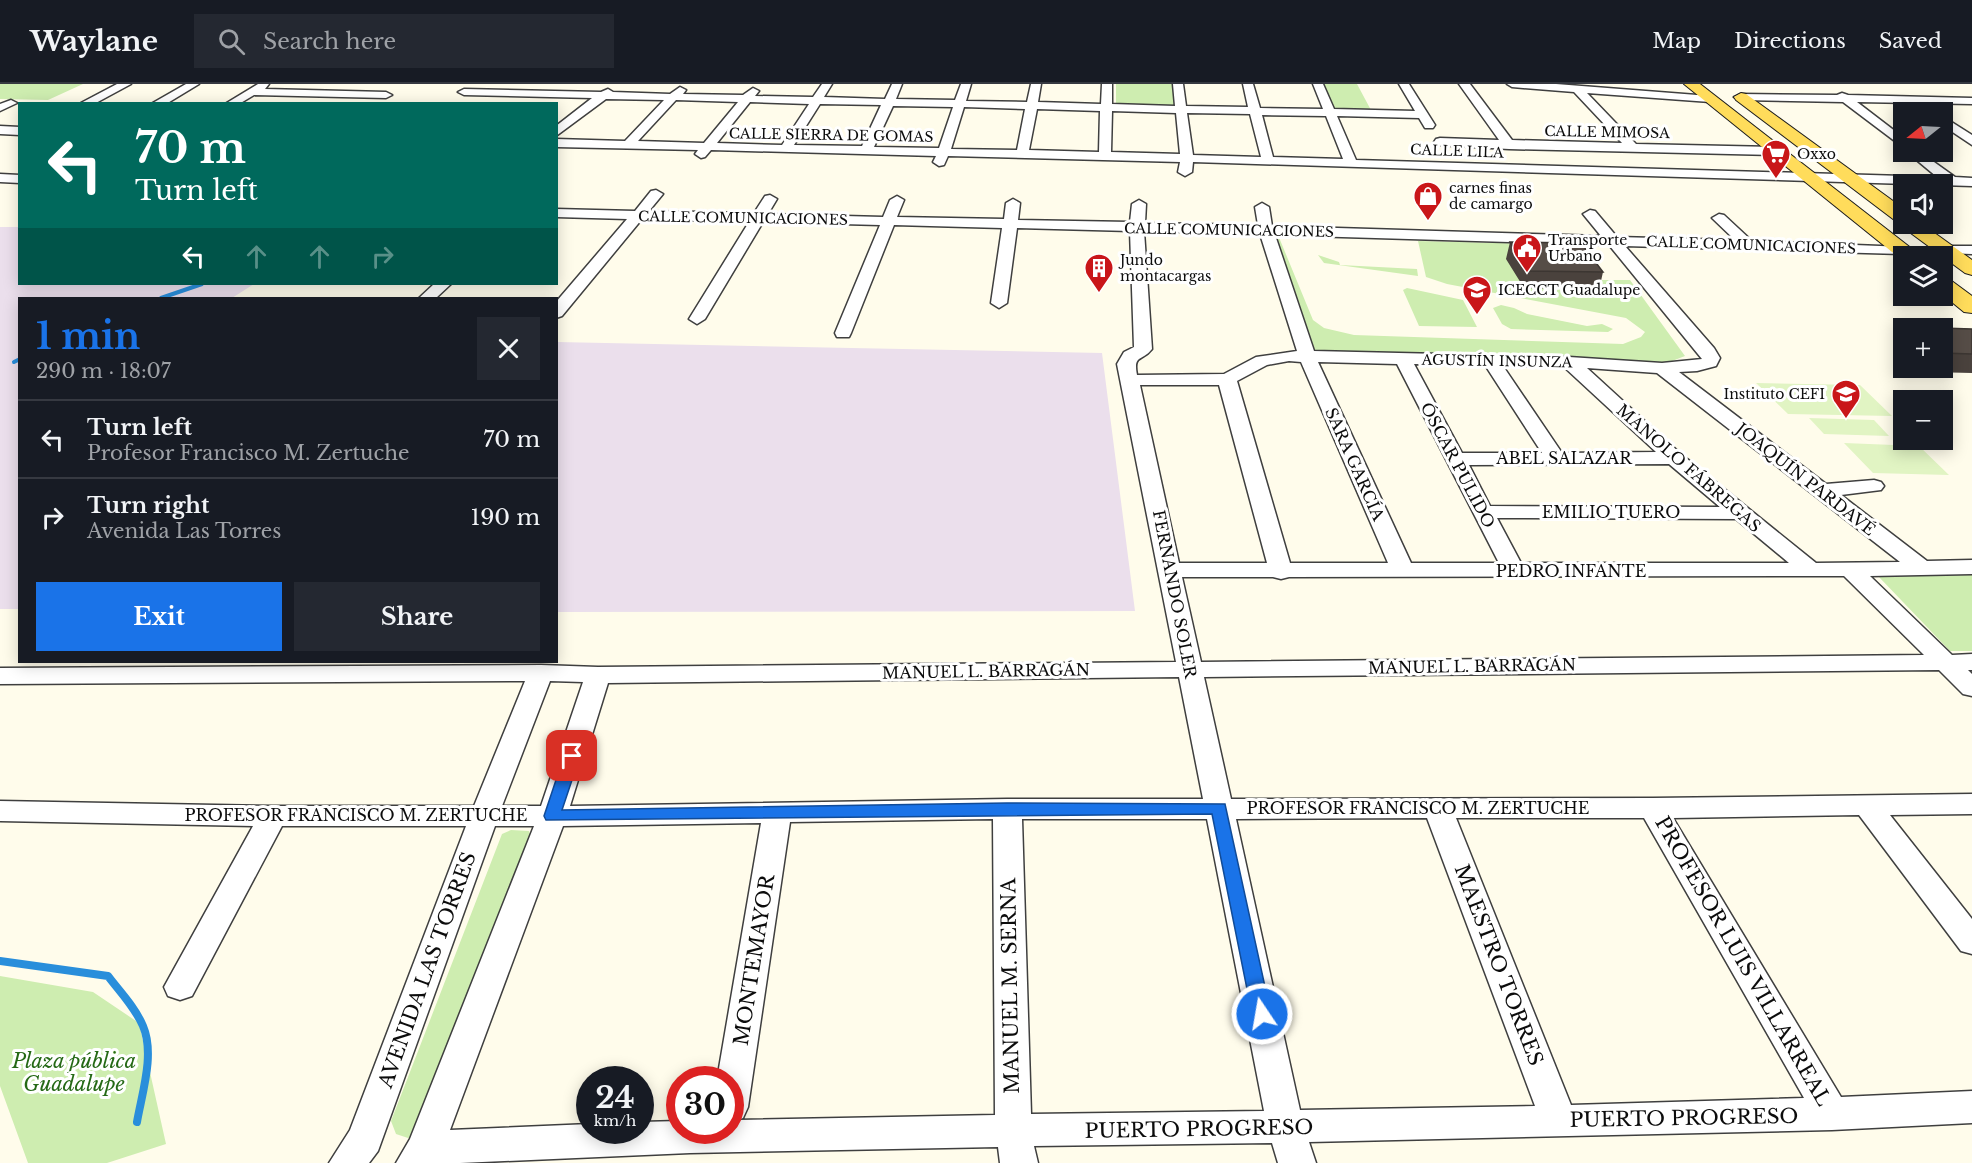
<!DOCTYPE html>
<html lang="en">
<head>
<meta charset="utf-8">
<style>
  :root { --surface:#171b24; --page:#242831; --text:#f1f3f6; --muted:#9ea1a6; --line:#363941; --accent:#1a73e8 }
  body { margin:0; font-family:"Libre Baskerville",serif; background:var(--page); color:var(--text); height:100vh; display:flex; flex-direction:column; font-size:22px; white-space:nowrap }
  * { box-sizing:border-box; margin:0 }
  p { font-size:20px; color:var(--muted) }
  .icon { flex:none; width:33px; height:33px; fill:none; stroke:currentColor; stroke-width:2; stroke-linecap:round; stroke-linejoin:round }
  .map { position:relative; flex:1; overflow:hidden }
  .details { position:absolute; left:18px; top:213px; width:540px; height:366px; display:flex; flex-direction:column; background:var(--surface); border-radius:0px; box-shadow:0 3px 15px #0003 }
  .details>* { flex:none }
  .top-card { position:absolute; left:18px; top:18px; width:540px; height:183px; border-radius:0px; box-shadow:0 3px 15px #0003; background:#00695c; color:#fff; overflow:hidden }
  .needle { width:39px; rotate:252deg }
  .tools { position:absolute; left:1893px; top:18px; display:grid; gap:12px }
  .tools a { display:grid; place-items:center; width:60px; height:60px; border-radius:0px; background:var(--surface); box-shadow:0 3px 15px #0003; font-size:30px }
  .speed { position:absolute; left:576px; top:982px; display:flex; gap:12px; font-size:30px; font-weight:700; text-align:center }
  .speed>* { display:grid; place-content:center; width:78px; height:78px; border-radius:50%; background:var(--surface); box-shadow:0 3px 15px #0003; line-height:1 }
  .speed small { font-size:15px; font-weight:400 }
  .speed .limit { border:9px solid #d22; background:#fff; color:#111 }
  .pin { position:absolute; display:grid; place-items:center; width:51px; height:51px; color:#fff; margin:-26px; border-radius:12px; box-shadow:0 3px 9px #0006 }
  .me { position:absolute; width:66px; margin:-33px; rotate:348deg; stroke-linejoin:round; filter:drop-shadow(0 0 4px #0008) }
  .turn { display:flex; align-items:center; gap:21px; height:126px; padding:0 18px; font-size:27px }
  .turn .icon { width:78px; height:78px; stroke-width:2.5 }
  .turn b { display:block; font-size:42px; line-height:51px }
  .lanes { display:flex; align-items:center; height:57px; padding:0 18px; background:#0003; justify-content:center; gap:30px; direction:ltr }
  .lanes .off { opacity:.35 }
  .round { display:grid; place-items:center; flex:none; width:63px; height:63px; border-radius:0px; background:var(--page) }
  .headline { display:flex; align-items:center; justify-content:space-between; height:102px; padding:0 18px }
  h1 { font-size:36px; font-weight:700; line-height:45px; color:var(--accent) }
  .cta { display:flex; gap:12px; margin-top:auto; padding:12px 18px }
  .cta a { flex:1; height:69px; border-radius:0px; background:var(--accent); color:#fff; font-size:24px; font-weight:700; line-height:69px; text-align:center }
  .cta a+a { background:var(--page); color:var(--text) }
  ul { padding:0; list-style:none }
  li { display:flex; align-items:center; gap:18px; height:78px; padding:0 18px; border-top:2px solid var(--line) }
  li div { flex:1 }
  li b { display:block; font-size:22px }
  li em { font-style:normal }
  header { display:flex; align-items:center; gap:36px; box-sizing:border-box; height:84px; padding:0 30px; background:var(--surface); border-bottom:2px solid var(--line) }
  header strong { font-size:28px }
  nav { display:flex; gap:33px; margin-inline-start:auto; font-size:21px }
  .search { width:420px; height:54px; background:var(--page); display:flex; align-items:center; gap:15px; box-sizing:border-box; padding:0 21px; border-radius:0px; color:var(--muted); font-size:22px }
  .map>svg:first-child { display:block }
  .industrial { fill:#ebdfec }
  .green { fill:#ceedb0 }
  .pitch { fill:#e1f4c3 }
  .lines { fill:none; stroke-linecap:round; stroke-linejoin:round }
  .stream-far1 { stroke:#298edb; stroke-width:4 }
  .stream { stroke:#298edb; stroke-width:8 }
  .minor-casing { stroke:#3f3f3f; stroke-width:3 }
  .major-casing { stroke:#1d1d1d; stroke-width:2 }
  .minor { fill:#fff; fill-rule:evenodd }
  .major { fill:#ffdc5b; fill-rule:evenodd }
  .wall { fill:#4a423d }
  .building { fill:#564d47; stroke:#3c3632; stroke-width:1.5 }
  .route { fill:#1a73e8; stroke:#114b97; stroke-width:1.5 }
  .labels { text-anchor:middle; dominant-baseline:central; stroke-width:6; stroke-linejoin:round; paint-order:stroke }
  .far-street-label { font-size:14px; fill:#0c0c0c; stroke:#fff }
  .far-poi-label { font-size:14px; fill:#0c0c0c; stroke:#fff; text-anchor:start }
  .street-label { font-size:16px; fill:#0c0c0c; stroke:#fff }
  .near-street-label { font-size:20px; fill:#0c0c0c; stroke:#fff }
  .near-park-label { font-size:20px; font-style:italic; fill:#256916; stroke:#fff }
</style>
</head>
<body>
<header>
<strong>Waylane</strong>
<div class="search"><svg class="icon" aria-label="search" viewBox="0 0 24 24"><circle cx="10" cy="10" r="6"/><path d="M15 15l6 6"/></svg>Search here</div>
<nav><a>Map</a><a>Directions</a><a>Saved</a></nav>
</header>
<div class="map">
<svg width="1972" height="1079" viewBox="0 0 1972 1079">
  <rect width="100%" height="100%" fill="#fffceb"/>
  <path class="industrial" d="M0 143H19L20 200H254L232 214H20L19 525H0Z
    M557 258 1102 269 1135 527 557 528Z"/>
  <path class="green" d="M0 0H83L48 16 0 15Z
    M1116 0H1173L1174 22 1116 20Z
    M1322 0H1357L1372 28 1334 27Z
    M1272 151H1278L1313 236 1324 244 1354 251 1623 260 1641 253 1645 248 1626 234 1447 200 1426 193 1418 157 1536 160 1579 205 1598 206 1591 196H1630L1685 272 1667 279 1309 267Z
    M1318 171 1339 178 1340 181 1417 185 1418 192 1324 179Z
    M1407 204 1463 216 1477 243 1419 242 1403 206Z
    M1501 221 1514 224 1527 230 1587 242 1602 240 1613 245 1608 248 1511 245 1502 240 1493 224Z
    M1972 491V567H1950L1878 492Z
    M511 746 529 747 533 758 411 1055 396 1050 391 1037 502 750Z
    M0 892 93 908 139 939 166 1060 107 1079H28L0 1002Z"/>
  <path class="pitch" d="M1756 299 1860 301 1892 332 1788 330Z
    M1809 334 1874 336 1889 352 1824 350Z
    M1844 359 1919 362 1949 391 1873 389Z"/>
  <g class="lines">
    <path class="stream-far1" d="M161 214 202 200
      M14 278 20 275"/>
    <path class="stream" d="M0 877 108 892C120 908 135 923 143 942 155 970 142 1009 137 1038"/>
    <g class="minor-casing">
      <path id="minor" d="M117 0H131L94 20H79Z
        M186 0H199L166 20H151Z
        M258 0H269L265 5 386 8 392 11 386 14 254 11 239 20H225Z
        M822 0H832L824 13 885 15 892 0H902L896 15 955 16 961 0H971L966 17 1027 18 1031 0H1041L1038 18 1101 20 1102 0H1112V20L1175 22 1173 0H1183L1186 22 1248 23 1243 0H1253L1260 24 1323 25 1313 0H1323L1334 25 1415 27 1399 0H1409L1435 41 1433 44H1425L1419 34 1337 32 1356 76 1937 93 1907 68H1920L1955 93 1972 94V102L1193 78 1192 88 1185 92 1178 88 1180 78 948 72 944 81 939 82 933 78 936 72 711 66 705 73 701 74 695 70 698 66 556 63V55L625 57 664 16 606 15 556 52V42L592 14 464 11 458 8 464 5 601 8 608 5 613 8 670 10 680 3 686 6 683 10 743 11 753 4 759 7 755 12 813 13ZM676 16 738 18 704 59 638 57ZM750 18 809 20 782 61 717 59ZM820 20 881 21 862 62 794 61ZM893 22 953 23 939 64 874 63ZM964 23 1025 25 1017 66 951 65ZM1037 25 1100 27 1099 68 1029 66ZM1112 27 1176 29 1180 70 1111 68ZM1187 29 1250 30 1261 73 1193 71ZM1262 31 1326 32 1343 75 1273 73Z
        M1459 0H1470L1512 56 1622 59 1574 8 1512 3 1507 0H1556L1710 12 1716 15 1710 18 1587 9 1636 60 1774 63 1780 67 1774 71 1509 65 1436 61 1434 58 1436 55 1440 54 1499 56Z
        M1842 9 1848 11 1972 14V20L1857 18 1904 54V64L1843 18 1740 16 1734 13 1740 10 1837 11Z
        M11 16 17 19 0 27V20Z
        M1942 32 1972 51V61L1942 41Z
        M0 42 20 43V51L0 50Z
        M0 90 20 91V99L0 98Z
        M656 106 663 110 649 127 754 129 765 112 770 111 777 115 768 130 883 133 890 116 897 112 904 116 897 133 1004 135 1006 119 1013 115 1020 119 1018 136 1130 138 1132 120 1139 116 1146 120 1145 139 1258 141 1255 123 1262 119 1269 123 1272 142 1601 152 1583 130 1590 126 1595 127 1617 153 1735 156 1712 134 1719 130 1724 131 1752 157 1906 163 1908 166 1906 169 1901 170 1625 162 1714 264 1720 274 1716 282 1697 287 1679 288 1826 400 1874 396 1881 398 1884 402 1881 406 1841 411 1927 477 1972 476V490L1870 492 1952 571 1972 570V586H1968L1972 590V612L1963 610 1939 586 1204 593 1231 715 1653 714 1972 710V730L1890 731 1972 835V870L1961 867 1859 731 1673 734 1841 1013 1972 1007V1039L1832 1046 1309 1058 1316 1079H1278L1272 1059 1034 1062 1038 1079H1000L998 1063 690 1069 460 1079H396L410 1055 534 742H495L378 1067 369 1079H329L350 1046 466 742H282L192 912 180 916 168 912 164 903 253 742 0 737V717L273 722H474L525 597 0 600V584L541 581 598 583 1176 578 1117 280 1124 268 1134 263 1130 147 1017 144 1007 219 999 224 991 219 1002 144 894 141 851 249 849 253H837L835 249 880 141 763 138 705 235 697 240 689 235 749 138 642 135 562 232 556 234V218L627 135 556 133V125L635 127 651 107ZM1144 147 1260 150 1297 267 1256 273 1224 290 1137 291C1133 270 1142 278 1152 265ZM1275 151 1609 161 1702 275 1662 279 1569 273 1314 267ZM1289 277 1301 278 1388 479H1290L1237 297 1267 281ZM1318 278 1397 280 1499 479H1411ZM1414 280 1485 281 1542 369H1462ZM1503 282 1564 283 1656 368 1562 369ZM1587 284 1657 289 1900 478 1816 479 1681 370ZM1140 301H1219L1267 479H1179ZM1669 380 1720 423 1490 422 1469 381ZM1497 434 1736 435 1789 479H1521ZM1844 492 1924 571 1201 578 1182 493H1273L1281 495 1289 493ZM1179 593 1203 715H1007L570 722 608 599ZM550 597 583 598 541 722H502ZM1427 734 1535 1022 1300 1026 1236 735ZM1456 734H1644L1804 1014 1571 1021ZM993 735 995 1031 738 1036 743 1034 748 1023 790 738ZM1022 735H1207L1264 1027 1031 1030ZM761 739 717 996H730V1047H680V1037L640 1038V1047H590V1040L450 1046 563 742Z
        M1948 162H1972V170L1943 169 1941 166 1943 163Z
        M434 200H451L436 214H419Z"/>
    </g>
    <g class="major-casing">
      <path id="major" d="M1684 0H1700L1916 168 1919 172H1904L1902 176Z
        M1741 9 1746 10 1904 125V140H1922L1972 176V191L1965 189 1904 144 1902 139 1897 138 1736 16 1734 13Z
        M1942 193 1949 195 1972 212V229L1964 228 1942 210Z"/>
    </g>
    <use href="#minor" class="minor"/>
    <use href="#major" class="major"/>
  </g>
  <path class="wall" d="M1510 158 1603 188 1599 206 1524 204 1506 175Z
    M1910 243 1972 245V289L1930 288 1926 284H1942V244H1910Z"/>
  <path class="building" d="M1510 158 1581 159 1603 188 1528 187Z
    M1910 243 1972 245V270L1942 269V244H1912Z"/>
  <path class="route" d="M572 667 580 672 562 726 1007 719 1225 720 1271 930 1269 935 1262 937 1255 935 1252 930 1212 730 546 736 544 732 564 672Z"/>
  <defs>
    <g id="supermarket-pin" transform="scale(1.5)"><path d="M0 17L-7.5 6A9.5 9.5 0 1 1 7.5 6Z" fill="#c91619" stroke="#fff"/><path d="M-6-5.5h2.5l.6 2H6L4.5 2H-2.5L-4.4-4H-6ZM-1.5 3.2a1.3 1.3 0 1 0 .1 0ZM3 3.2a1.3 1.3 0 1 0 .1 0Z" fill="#fff"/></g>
    <g id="shop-pin" transform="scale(1.5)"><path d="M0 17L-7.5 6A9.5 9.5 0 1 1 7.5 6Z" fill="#c91619" stroke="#fff"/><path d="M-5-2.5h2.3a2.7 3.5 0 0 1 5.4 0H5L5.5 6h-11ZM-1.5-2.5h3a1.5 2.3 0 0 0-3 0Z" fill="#fff"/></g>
    <g id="civic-pin" transform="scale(1.5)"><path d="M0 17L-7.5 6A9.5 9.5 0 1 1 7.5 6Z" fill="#c91619" stroke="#fff"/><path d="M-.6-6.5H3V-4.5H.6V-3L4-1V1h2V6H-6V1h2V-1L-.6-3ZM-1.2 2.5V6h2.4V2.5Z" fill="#fff"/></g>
    <g id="building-pin" transform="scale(1.5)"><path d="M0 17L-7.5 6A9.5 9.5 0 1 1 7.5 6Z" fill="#c91619" stroke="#fff"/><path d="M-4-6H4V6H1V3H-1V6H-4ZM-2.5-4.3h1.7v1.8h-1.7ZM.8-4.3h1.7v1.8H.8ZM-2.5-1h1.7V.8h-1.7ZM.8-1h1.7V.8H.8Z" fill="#fff"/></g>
    <g id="school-pin" transform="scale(1.5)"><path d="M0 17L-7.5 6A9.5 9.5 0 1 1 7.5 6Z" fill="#c91619" stroke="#fff"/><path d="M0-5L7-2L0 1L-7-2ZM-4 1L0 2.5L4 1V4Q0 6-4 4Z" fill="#fff"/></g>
    <g id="university-pin" transform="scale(1.5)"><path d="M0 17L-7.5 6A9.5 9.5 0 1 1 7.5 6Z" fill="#c91619" stroke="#fff"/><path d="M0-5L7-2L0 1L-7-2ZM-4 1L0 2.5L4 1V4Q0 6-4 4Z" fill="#fff"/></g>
  </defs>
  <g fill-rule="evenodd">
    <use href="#supermarket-pin" x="1776" y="70"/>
    <use href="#shop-pin" x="1428" y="112"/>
    <use href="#civic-pin" x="1527" y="164"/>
    <use href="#building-pin" x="1099" y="184"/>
    <use href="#school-pin" x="1477" y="206"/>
    <use href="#university-pin" x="1846" y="310"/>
  </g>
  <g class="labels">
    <g class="far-street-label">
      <text transform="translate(1607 48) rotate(1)">CALLE MIMOSA</text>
      <text transform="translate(831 51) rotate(1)">CALLE SIERRA DE GOMAS</text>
      <text transform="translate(1457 67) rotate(2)">CALLE LILA</text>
      <text transform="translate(743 134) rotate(1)">CALLE COMUNICACIONES</text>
      <text transform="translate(1229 146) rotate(1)">CALLE COMUNICACIONES</text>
      <text transform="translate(1751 161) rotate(2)">CALLE COMUNICACIONES</text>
      <text transform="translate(1497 277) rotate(1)">AGUSTÍN INSUNZA</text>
    </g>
    <g class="far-poi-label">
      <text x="1797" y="70">Oxxo</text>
      <text x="1449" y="104">carnes finas<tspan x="1449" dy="16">de camargo</tspan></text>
      <text x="1548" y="156">Transporte<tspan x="1548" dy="16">Urbano</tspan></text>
      <text x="1120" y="176">Jundo<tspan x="1120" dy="16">montacargas</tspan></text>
      <text x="1498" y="206">ICECCT Guadalupe</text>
      <text x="1825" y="310" text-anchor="end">Instituto CEFI</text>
    </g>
    <g class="street-label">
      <text x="1564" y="374">ABEL SALAZAR</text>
      <text transform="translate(1355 380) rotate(66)">SARA GARCÍA</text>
      <text transform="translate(1458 381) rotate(62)">ÓSCAR PULIDO</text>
      <text transform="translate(1689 384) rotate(41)">MANOLO FÁBREGAS</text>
      <text transform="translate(1806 395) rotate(38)">JOAQUÍN PARDAVÉ</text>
      <text x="1611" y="428">EMILIO TUERO</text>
      <text x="1571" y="487">PEDRO INFANTE</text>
      <text transform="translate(1175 510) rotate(79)">FERNANDO SOLER</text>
      <text transform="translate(1472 582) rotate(-1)">MANUEL L. BARRAGÁN</text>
      <text transform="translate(986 587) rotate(-1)">MANUEL L. BARRAGÁN</text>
      <text x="1418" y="724">PROFESOR FRANCISCO M. ZERTUCHE</text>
      <text x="356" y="731">PROFESOR FRANCISCO M. ZERTUCHE</text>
    </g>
    <g class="near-street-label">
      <text transform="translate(754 876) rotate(-81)">MONTEMAYOR</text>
      <text transform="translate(1743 877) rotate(60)">PROFESOR LUIS VILLARREAL</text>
      <text transform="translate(1499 881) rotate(69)">MAESTRO TORRES</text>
      <text transform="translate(427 886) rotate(-70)">AVENIDA LAS TORRES</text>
      <text transform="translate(1010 902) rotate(-91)">MANUEL M. SERNA</text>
      <text transform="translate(1684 1034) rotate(-1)">PUERTO PROGRESO</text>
      <text transform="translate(1199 1045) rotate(-1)">PUERTO PROGRESO</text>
    </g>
    <g class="near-park-label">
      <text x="74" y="977">Plaza pública<tspan x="74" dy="23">Guadalupe</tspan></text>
    </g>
  </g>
</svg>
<div class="tools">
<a><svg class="needle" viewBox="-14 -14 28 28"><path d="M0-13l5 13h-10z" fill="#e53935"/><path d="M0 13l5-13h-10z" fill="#9ea1a6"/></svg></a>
<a><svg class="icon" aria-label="sound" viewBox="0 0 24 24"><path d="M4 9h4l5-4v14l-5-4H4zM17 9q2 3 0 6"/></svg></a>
<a><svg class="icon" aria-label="layers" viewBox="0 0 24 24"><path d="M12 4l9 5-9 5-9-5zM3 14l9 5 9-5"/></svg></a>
<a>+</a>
<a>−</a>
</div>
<div class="speed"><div>24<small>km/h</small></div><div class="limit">30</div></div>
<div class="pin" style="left:572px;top:672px;background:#d93025"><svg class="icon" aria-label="arrive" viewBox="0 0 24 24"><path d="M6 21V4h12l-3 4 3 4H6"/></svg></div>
<svg class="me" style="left:1262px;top:930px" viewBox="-20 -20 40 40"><circle r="17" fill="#1a73e8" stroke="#fff" stroke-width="3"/><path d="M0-11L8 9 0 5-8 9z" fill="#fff"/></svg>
<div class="top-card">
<div class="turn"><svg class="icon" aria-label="left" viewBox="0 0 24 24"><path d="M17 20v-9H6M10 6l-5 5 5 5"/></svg><div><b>70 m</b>Turn left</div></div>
<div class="lanes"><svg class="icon" aria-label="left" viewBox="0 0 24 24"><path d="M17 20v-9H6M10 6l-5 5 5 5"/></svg><svg class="icon off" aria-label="ahead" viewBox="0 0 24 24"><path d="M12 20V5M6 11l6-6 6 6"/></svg><svg class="icon off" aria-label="ahead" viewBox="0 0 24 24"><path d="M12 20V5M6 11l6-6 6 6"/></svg><svg class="icon off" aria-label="right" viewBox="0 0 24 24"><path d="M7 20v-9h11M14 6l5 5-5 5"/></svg></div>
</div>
<section class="details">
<div class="headline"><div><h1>1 min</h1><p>290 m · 18:07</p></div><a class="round"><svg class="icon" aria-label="close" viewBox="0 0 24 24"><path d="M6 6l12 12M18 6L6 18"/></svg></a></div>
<ul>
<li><svg class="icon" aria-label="left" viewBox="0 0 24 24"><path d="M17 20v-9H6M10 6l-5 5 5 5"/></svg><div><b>Turn left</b><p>Profesor Francisco M. Zertuche</p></div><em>70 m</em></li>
<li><svg class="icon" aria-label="right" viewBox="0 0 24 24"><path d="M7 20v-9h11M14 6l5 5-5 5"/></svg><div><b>Turn right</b><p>Avenida Las Torres</p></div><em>190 m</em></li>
</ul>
<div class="cta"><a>Exit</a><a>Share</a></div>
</section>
</div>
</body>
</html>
